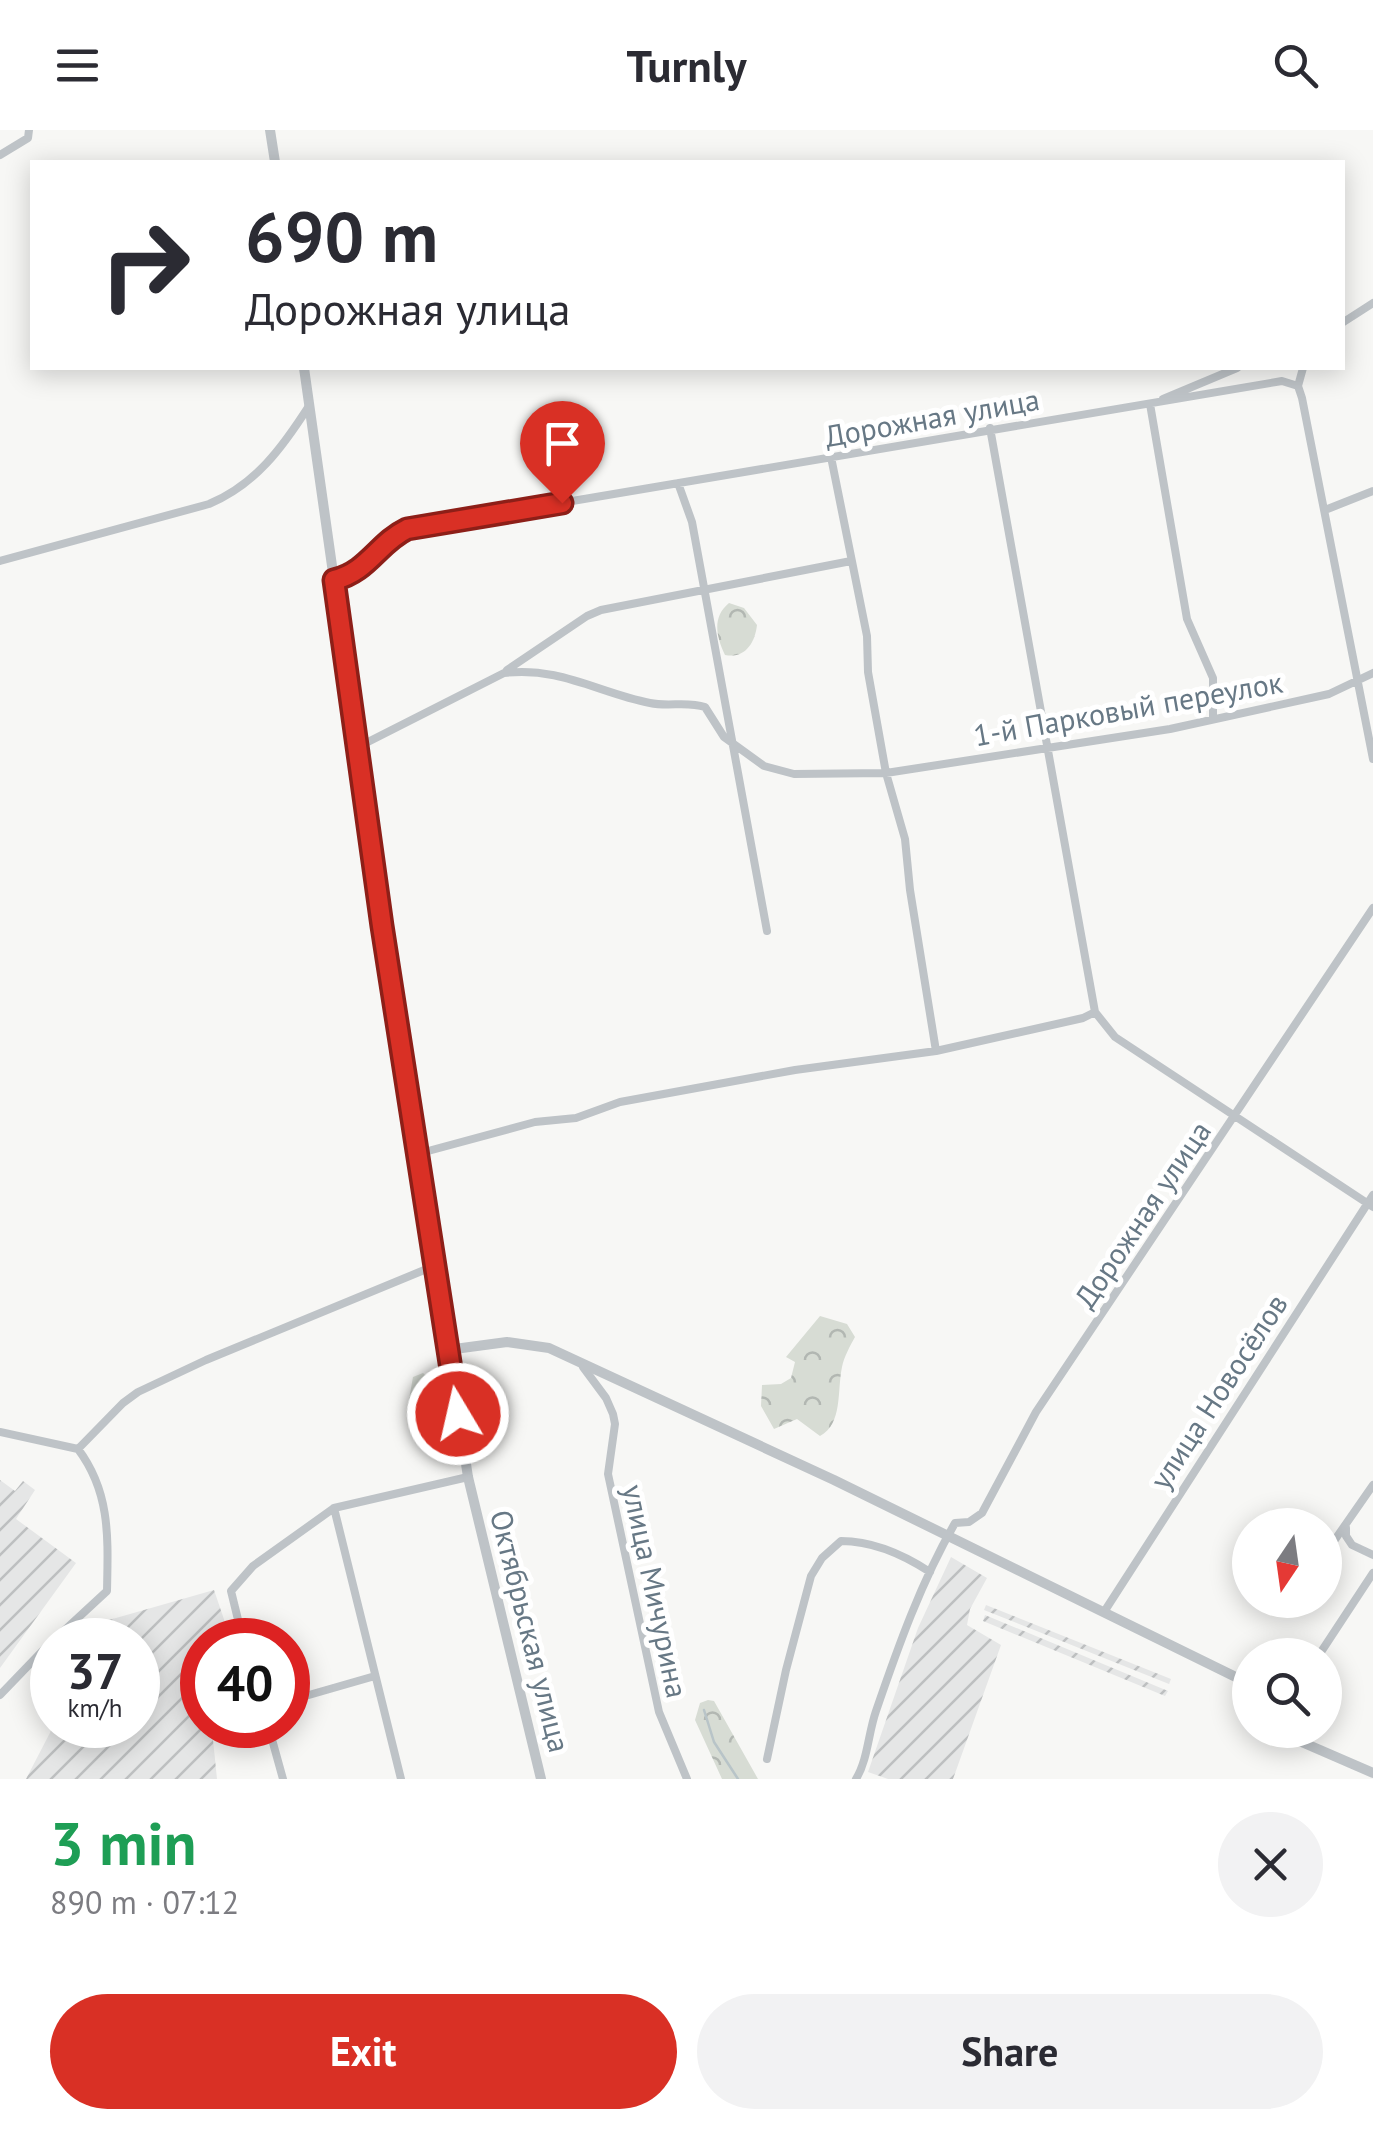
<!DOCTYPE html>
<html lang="en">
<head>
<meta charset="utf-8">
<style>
  :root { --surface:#fff; --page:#f2f2f3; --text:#2b2b33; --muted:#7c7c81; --accent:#d93025 }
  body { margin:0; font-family:"PT Sans",sans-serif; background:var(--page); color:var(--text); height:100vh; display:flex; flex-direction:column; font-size:38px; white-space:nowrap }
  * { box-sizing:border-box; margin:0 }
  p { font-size:32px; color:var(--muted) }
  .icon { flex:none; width:55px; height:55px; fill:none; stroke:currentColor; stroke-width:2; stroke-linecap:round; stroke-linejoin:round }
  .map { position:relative; height:1649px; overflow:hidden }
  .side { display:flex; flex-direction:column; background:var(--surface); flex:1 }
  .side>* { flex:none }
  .banner { position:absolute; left:30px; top:30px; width:1315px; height:210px; border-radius:0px; box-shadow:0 5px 25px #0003; background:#fff; color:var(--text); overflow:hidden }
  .needle { width:65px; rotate:193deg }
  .buttons { position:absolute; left:1232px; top:1378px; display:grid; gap:20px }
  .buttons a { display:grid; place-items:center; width:110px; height:110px; border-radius:50%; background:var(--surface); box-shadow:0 5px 25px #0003; font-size:50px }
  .speed { position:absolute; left:30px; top:1488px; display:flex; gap:20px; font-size:50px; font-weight:700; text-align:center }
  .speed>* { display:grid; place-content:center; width:130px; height:130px; border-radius:50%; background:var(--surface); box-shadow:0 5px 25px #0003; line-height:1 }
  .speed small { font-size:25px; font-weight:400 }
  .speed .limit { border:15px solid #d22; background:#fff; color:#111 }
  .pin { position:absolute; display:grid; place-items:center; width:85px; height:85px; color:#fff; margin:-102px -42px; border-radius:50% 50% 50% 0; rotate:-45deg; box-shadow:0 0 10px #0007 }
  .pin .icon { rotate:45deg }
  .me { position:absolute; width:110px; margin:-55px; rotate:351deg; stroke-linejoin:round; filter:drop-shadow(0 0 8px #0008) }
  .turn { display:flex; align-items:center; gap:35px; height:210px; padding:0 50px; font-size:45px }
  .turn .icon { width:130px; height:130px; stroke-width:2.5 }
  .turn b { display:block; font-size:70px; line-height:85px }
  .round { display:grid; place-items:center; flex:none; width:105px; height:105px; border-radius:52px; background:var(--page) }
  .head { display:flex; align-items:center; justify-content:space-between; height:170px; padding:0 50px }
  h1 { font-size:60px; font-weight:800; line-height:75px; color:#1e9e55 }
  .action { display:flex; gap:20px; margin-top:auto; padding:20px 50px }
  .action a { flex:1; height:115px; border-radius:60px; background:var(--accent); color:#fff; font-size:40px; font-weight:800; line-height:115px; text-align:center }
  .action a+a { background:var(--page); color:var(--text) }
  header { display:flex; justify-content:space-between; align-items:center; height:130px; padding:0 50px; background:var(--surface); font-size:45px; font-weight:800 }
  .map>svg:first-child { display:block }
  .industrial { fill:url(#industrial-furrows) }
  .forest { fill:url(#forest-crowns) }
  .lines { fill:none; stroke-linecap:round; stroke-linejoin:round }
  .stream { stroke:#b8c4c8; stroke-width:2.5 }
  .minor { stroke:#bec3c7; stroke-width:8 }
  .tertiary { stroke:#bec3c7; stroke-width:10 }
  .route-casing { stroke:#8d1f18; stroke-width:25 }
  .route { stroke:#d93025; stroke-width:18 }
  .labels { text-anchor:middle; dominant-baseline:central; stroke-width:10; stroke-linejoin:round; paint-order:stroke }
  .street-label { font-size:30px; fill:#677885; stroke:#fff }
</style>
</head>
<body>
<header><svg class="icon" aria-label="menu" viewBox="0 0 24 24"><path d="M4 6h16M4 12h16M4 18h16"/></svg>Turnly<svg class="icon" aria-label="search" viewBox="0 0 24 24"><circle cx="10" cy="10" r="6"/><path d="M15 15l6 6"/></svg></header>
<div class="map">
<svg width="1373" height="1649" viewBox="0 0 1373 1649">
  <defs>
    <pattern id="industrial-furrows" width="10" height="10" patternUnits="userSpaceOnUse" patternTransform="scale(2.5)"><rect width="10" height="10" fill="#e5e6e6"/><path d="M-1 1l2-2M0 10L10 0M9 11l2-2" fill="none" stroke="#bdbfc0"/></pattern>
    <pattern id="forest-crowns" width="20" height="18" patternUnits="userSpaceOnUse" patternTransform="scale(2.5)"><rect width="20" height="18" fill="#d7dcd4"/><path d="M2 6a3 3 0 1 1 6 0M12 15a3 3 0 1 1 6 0" fill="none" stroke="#b2b7b2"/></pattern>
  </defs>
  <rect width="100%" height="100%" fill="#f7f7f5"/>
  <path class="industrial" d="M0 1350 15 1361 23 1351 35 1360 16 1389 76 1433 0 1538Z
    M951 1427 987 1448 970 1479 967 1495 1001 1515 953 1649H888L868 1642 918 1498Z
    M214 1460 231 1510H202V1595L257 1597 212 1600 217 1649H26L54 1595H138V1510H98L109 1490Z
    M986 1475 1171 1549 1169 1554 984 1480Z
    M985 1485 1168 1561 1165 1566 983 1491Z"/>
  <path class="forest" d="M729 473 744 478 757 495C755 513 745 529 725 525 716 506 712 487 729 473Z
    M820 1186 847 1194 855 1207C850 1216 844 1227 842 1237 837 1260 843 1294 820 1306L797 1289 774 1299 761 1276 762 1255 781 1254 791 1248 795 1232 786 1227Z
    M423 1243 432 1251 442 1287 425 1299 409 1295 408 1275 413 1247Z
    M708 1570 714 1571 758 1649H722L695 1590 700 1573Z"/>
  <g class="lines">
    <path class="stream" d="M704 1580 714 1612 738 1649"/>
    <path class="minor" d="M0 25 28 8 29 0
      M1342 193 1373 173
      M1298 256 1303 238
      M1163 269 1237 238
      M1150 274 1187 489 1213 548V589
      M990 298 1095 882 1115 907 1373 1077
      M831 327 867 506 868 542 886 643 905 709 910 760 936 921
      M678 353 692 392 767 801
      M1325 380 1373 361
      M0 431 209 374C256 354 282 318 309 276
      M334 450C368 442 378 413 407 399L1282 251 1298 256 1302 268 1373 629
      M507 540 587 486 601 480 851 431
      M356 618 504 543C559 536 599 563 650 573 669 577 687 571 705 577L724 607 764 636 794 644 886 643 1170 599 1329 564 1373 543
      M417 1024 535 992 576 988 620 972 795 940 936 921 1083 888 1095 882
      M583 1237 606 1268 613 1284 615 1294 608 1344 659 1582 687 1649
      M0 1302 78 1319C111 1363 108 1409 107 1461L54 1510
      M78 1319 123 1273 138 1262 206 1230 434 1136
      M334 1378 401 1649
      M1346 1398V1406L1352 1415 1373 1425
      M1325 1424 1373 1355
      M1104 1482 1373 1065
      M243 1510 231 1461 253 1436 334 1378 468 1347
      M1319 1525 1373 1443
      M0 1565 52 1511
      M288 1571 375 1546
      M268 1595 283 1649
      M767 1629 786 1540 811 1446 822 1428 841 1411C872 1411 904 1425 930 1442
      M856 1649C868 1629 868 1604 876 1581 898 1517 921 1452 955 1393L969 1392 982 1383 1036 1282 1373 778"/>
    <path class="tertiary" d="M270 0 275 32
      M304 238 383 796 468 1347 541 1649
      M447 1220 507 1212 549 1218 834 1350 1250 1554
      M1287 1600 1297 1610 1373 1643"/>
  </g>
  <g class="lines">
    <g class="route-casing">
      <path id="route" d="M458 1284 382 796 334 450C368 442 378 413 407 399L562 373"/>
    </g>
    <use href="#route" class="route"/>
  </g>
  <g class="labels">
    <g class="street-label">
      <text transform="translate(932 287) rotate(-10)">Дорожная улица</text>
      <text transform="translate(1128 578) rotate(-10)">1-й Парковый переулок</text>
      <text transform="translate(1142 1084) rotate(-56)">Дорожная улица</text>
      <text transform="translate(1218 1261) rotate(-57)">улица Новосёлов</text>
      <text transform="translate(656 1461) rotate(78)">улица Мичурина</text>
      <text transform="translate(531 1501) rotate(76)">Октябрьская улица</text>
    </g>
  </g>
</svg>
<div class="buttons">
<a><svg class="needle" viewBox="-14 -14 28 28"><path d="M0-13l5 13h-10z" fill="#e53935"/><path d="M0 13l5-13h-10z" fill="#7c7c81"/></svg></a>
<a><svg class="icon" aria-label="search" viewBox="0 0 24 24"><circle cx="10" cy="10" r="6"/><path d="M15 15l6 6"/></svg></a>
</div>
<div class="speed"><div>37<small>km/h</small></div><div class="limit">40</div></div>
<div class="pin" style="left:562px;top:373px;background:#d93025"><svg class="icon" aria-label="arrive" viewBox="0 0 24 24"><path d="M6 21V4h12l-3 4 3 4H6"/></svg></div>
<svg class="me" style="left:458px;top:1284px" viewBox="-20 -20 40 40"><circle r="17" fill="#d93025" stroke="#fff" stroke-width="3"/><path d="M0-11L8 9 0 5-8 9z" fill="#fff"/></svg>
<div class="banner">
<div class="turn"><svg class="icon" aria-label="right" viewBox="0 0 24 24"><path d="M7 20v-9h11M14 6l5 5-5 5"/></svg><div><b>690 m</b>Дорожная улица</div></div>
</div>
</div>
<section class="side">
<div class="head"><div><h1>3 min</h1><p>890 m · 07:12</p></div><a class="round"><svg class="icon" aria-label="close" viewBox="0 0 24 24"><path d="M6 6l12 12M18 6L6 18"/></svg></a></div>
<div class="action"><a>Exit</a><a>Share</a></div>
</section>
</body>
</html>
